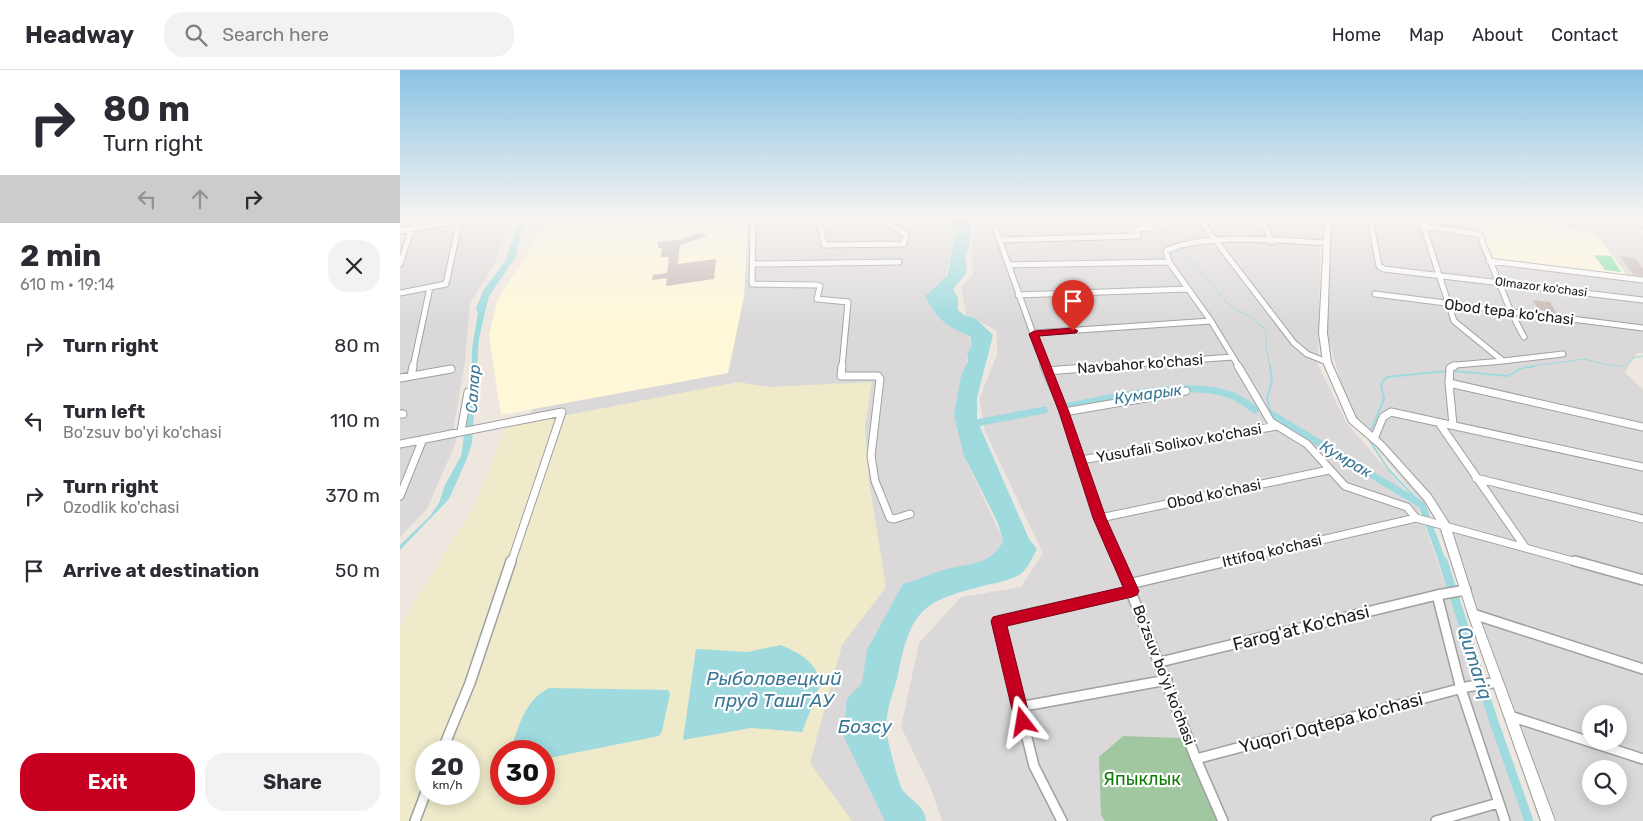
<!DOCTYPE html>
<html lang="en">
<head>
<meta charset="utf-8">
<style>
  :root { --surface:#fff; --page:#f2f2f3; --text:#2b2b33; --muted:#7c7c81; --line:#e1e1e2; --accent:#c70021 }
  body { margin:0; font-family:Rubik,sans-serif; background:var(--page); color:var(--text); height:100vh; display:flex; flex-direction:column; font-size:19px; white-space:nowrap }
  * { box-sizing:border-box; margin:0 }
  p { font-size:16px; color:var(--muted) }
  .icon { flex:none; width:28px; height:28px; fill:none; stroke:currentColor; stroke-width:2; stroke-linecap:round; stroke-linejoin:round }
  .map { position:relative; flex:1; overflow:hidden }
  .drawer { display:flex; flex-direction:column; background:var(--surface); width:400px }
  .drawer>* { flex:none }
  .guide { background:#fff; color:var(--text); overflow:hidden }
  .controls { position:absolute; left:1182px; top:635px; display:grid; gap:10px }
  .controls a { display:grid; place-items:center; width:45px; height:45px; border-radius:50%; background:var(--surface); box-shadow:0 2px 12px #0003; font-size:25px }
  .speed { position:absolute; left:15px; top:670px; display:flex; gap:10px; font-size:25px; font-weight:700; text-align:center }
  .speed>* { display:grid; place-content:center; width:65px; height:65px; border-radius:50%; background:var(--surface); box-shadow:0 2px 12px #0003; line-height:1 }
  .speed small { font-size:12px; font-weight:400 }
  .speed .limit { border:8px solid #d22; background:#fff; color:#111 }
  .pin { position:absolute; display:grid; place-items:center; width:42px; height:42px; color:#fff; margin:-51px -21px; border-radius:50% 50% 50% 0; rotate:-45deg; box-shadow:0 0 5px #0007 }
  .pin .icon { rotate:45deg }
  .me { position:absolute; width:55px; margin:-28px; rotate:346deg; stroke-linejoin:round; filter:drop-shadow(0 0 4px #0008) }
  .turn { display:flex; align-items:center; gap:18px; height:105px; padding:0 20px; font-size:22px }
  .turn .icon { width:65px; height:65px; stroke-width:2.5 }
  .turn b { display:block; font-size:35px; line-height:42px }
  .lanes { display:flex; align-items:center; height:48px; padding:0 20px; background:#0003; justify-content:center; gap:25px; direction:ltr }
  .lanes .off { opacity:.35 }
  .round { display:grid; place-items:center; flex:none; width:52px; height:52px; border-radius:20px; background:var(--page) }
  .summary { display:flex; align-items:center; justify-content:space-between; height:85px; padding:0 20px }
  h1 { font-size:30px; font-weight:700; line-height:38px }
  .cta { display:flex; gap:10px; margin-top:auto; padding:10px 20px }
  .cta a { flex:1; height:58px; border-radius:20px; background:var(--accent); color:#fff; font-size:20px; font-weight:700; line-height:58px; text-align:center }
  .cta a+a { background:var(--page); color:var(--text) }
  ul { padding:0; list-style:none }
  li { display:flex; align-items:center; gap:15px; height:75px; padding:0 20px }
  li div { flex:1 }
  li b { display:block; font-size:19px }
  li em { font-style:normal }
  header { display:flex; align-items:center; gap:30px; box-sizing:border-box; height:70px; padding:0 25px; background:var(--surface); border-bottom:1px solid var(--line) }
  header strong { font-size:24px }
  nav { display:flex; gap:28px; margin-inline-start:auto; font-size:18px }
  .search { width:350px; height:45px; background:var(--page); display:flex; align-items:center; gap:12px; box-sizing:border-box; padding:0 18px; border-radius:20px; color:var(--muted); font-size:19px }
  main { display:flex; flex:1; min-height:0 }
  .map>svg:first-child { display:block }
  .residential { fill:#dad8d9; fill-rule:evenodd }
  .commercial { fill:#f0ced2 }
  .education { fill:#fff8d8 }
  .farmland { fill:#eeeaca; fill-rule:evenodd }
  .cemetery { fill:#a1c7a1 }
  .pitch { fill:#7ae1a8 }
  .water { fill:#9edade }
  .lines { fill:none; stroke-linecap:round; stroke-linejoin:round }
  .stream-far1 { stroke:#9edade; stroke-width:1 }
  .stream { stroke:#9edade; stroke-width:2 }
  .canal-far1 { stroke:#9edade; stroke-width:7 }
  .canal { stroke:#9edade; stroke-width:9 }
  .building { fill:#c5b8b4 }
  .minor-far2-casing { stroke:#a0a0a0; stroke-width:7 }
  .minor-far1-casing { stroke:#a0a0a0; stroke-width:9 }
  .minor-casing { stroke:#a0a0a0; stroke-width:12 }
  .tertiary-casing { stroke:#a0a0a0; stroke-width:2 }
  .minor-far2 { stroke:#fff; stroke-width:5 }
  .minor-far1 { stroke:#fff; stroke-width:7 }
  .minor { stroke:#fff; stroke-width:9 }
  .tertiary { fill:#fff; fill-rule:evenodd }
  .route { fill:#c70021; stroke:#810015 }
  .labels { text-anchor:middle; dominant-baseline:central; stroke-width:4.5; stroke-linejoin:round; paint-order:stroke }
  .far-street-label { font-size:12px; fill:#1c1c1c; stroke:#fff }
  .street-label { font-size:15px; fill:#1c1c1c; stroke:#fff }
  .water-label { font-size:16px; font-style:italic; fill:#3d7996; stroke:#fff }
  .near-street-label { font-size:18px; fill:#1c1c1c; stroke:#fff }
  .near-park-label { font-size:18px; fill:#117c07; stroke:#fff }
  .near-water-label { font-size:19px; font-style:italic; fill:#3d7996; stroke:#fff }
</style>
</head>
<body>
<header>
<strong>Headway</strong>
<div class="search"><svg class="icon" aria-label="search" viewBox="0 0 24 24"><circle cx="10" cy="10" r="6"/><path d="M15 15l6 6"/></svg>Search here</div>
<nav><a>Home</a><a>Map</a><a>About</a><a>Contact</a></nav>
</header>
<main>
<section class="drawer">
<div class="guide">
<div class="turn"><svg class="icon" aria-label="right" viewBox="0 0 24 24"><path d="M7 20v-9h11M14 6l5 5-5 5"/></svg><div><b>80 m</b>Turn right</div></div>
<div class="lanes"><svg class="icon off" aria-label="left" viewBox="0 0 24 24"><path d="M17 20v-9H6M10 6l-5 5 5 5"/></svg><svg class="icon off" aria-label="ahead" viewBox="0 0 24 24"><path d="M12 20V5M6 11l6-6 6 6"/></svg><svg class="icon" aria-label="right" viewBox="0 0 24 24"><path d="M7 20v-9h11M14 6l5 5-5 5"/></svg></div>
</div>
<div class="summary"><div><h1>2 min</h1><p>610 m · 19:14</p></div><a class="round"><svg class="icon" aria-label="close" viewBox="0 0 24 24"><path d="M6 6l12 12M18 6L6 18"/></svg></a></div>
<ul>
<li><svg class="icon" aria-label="right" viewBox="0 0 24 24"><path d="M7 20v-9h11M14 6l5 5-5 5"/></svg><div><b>Turn right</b></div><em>80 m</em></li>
<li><svg class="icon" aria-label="left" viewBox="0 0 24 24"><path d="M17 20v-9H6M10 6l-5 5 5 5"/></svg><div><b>Turn left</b><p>Bo'zsuv bo'yi ko'chasi</p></div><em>110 m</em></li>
<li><svg class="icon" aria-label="right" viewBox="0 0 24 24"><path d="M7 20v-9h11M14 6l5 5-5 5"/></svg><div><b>Turn right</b><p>Ozodlik ko'chasi</p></div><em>370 m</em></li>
<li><svg class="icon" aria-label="arrive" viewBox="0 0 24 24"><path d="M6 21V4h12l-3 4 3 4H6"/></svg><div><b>Arrive at destination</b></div><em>50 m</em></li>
</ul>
<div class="cta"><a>Exit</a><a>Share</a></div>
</section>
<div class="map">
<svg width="1243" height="751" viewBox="0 0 1243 751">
  <rect width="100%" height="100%" fill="#eee7e0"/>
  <path class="residential" d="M0 149H111L96 190 70 234 65 291 54 356 56 372 27 439 0 467Z
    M195 149H548L557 161 544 210 533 217 569 266 572 275 567 284 564 386 603 470 595 484 577 493 503 515 466 625 501 751H0V745ZM26 681H69V724H26ZM101 681H144V724H101Z
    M570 149H921L918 295 946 352 1018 436 1128 751H542L530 716 501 657 519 573 561 527 621 517 643 483 585 361 579 329 597 285V261L566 244 561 216 573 205 571 181 575 154Z
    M930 149H1226L1232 150 1243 169V283H1237L1225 302 1243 320V751H1139L1036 451 952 348 927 265ZM1191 644H1219V671H1191ZM1191 699H1219V726H1191Z"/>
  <path class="commercial" d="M1024 149H1069L1070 160 1025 153Z"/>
  <path class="education" d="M148 149H348L344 227 328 303 101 345 89 265 97 231Z
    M1069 149H1116L1195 162 1228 207 1094 189 1082 163 1070 161Z"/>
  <path class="farmland" d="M338 312 369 317 472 312 465 357 469 411 486 517 442 575 410 693 452 751H0V556L73 438 106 357ZM26 681H69V724H26ZM101 681H144V724H101Z"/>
  <path class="cemetery" d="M723 666 781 668 818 751H705L701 745 699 687Z"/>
  <path class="pitch" d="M1194 185 1211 186 1221 202 1205 200Z"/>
  <path class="water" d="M119 149H125L115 188 89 226 86 238 79 268 72 373 66 391 49 429 0 480V475L30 446 39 433 45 415 61 386 71 317 72 279 78 243 76 239 83 221 106 190Z
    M548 149H567L571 156 569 177 565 187 567 197 565 205 553 219 558 228V240L564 245 575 248 593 265 577 328V350L629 469 637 479C633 486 629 496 623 502 614 510 599 512 587 515 523 531 511 538 498 605 493 625 484 642 487 664 488 673 498 711 502 719 510 731 525 735 526 751H485L443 665 447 629 462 613 467 580 503 514C517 510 530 504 544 500 566 493 593 496 603 470L597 451 564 386 554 345 561 306 568 291 567 284 572 275 570 266C546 256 537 249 525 226L547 206 556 161Z
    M381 575C401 584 415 591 421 613L402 662 351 658 283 670 296 579 348 582Z
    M149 618 268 620 270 624 262 661 259 666 144 689V681H110C120 655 123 632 149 618Z"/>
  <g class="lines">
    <path class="stream-far1" d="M752 149 767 166
      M776 180 789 188 830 236 852 248 866 260V277L870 297
      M1126 297 1185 289 1207 295 1224 296 1233 288 1243 286"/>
    <path class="stream" d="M870 296 872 311 867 328 871 344
      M1053 301 1108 306 1122 298 1135 296
      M971 360 984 329 981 314 987 307 1047 301
      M970 371 988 399 1022 435"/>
    <path class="canal-far1" d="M665 337C710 328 798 306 839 329 845 332 850 336 855 340
      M871 344 1022 435 1043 493
      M571 354 644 340"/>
    <path class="canal" d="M1043 491 1094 652 1129 751"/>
  </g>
  <path class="building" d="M300 162 307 166 280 175 278 194 316 189 314 209 266 216 267 208 252 210 253 205 267 203 269 187H261L262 178H258V172L281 169Z
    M1220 186 1235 188 1243 199V206L1233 204Z
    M1133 230 1150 232 1156 243 1139 240Z"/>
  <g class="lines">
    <g class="minor-far2-casing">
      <path id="minor-far2" d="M353 149 352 214 417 215 420 216 417 229 448 232 442 297
        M419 149 424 175 504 174 506 165 483 149
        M592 149 645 297
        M744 149 750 158
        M799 149 894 273 907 284 927 292
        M862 149 872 172
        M970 149 979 196 984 199 1243 230
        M1021 149 1054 251 1103 291 1056 295 1051 297
        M1022 156 1078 164 1081 166 1083 174
        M0 161 71 149
        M600 170 738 166 737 159 750 158
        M1084 176 1111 242 1124 267
        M1089 191 1243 210
        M0 194 15 149
        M353 194 499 192
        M609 195 769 192
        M0 223 46 214 60 149
        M975 224 1243 258
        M618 225 788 219
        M634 263 811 251
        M1103 291 1163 284
        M13 297 30 217
        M694 297 833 287
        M839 297 811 251 769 192 766 181C802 162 885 171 927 173"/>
    </g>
    <g class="minor-far1-casing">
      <path id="minor-far1" d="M442 296 441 306H478L480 309 471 386 475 411 490 448 494 449 510 444
        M644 296 664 342 700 448 720 493
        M838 296 871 352 907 374 945 416 1007 437 1016 448
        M646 301 711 296
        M11 306 13 296
        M0 308 51 299
        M1049 313 1243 357
        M664 342 786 321
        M0 344H3
        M1039 353 1125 477
        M1053 355 1049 313 1050 298 1054 296
        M61 361 68 322
        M974 369 983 347 991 342 1243 397
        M0 374 162 342 111 493
        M681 390 877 356
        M1076 408 1243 449
        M0 426 23 369
        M700 448 929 400
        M822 493 1016 448 1180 493"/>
    </g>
    <g class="minor-casing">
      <path id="minor" d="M719 491 796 689 823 751
        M1175 491 1243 510
        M729 514 827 491
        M1037 525 1061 619 1105 751
        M1073 544 1243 599
        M760 592 1037 525 1066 520
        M619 637 767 610
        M1110 646 1243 689
        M42 681 70 613 111 491
        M796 689 1066 617 1098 612
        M15 751 26 722
        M662 751 634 696 598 551 732 521
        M1036 751 1098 733"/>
    </g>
    <g class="tertiary-casing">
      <path id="tertiary" d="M925 149H931L927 263 931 292 956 348 984 373 1031 425 1050 455 1078 544 1155 751H1141L1068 544 1040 456 1025 431 978 377 949 352 923 292 919 263Z
        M1236 149H1242L1243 158 1241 157Z"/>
    </g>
    <use href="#minor-far2" class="minor-far2"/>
    <use href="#minor-far1" class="minor-far1"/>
    <use href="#minor" class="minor"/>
    <use href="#tertiary" class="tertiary"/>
  </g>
  <linearGradient id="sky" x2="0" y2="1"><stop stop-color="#8ac3e4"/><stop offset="0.58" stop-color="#f7f4f1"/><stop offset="1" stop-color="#f7f4f1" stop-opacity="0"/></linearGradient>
  <rect width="1243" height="255" fill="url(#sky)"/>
  <path class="route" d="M673 258 678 261 676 263 639 266 669 342 706 448 739 521 737 525 732 527 607 556 631 652 629 658 623 660 617 658 615 652 591 551 593 547 723 517 693 448 659 342 629 264 634 261Z"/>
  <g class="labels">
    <g class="far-street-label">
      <text transform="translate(1141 217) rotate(7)">Olmazor ko'chasi</text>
    </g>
    <g class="street-label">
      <text transform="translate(1109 242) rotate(7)">Obod tepa ko'chasi</text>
      <text transform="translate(740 294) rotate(-4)">Navbahor ko'chasi</text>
      <text transform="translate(779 373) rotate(-10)">Yusufali Solixov ko'chasi</text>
      <text transform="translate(814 424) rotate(-12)">Obod ko'chasi</text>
      <text transform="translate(872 481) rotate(-13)">Ittifoq ko'chasi</text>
      <text transform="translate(764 605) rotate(69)">Bo'zsuv bo'yi ko'chasi</text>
    </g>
    <g class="water-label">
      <text transform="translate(73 319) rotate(-86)">Салар</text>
      <text transform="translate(748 324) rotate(-8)">Кумарык</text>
      <text transform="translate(946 389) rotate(31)">Кумрак</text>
    </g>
    <g class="near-street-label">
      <text transform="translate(901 558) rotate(-14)">Farog'at Ko'chasi</text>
      <text transform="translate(931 653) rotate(-15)">Yuqori Oqtepa ko'chasi</text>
    </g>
    <g class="near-park-label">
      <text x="742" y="709">Япыклык</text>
    </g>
    <g class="near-water-label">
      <text transform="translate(1075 593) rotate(72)">Qumariq</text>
      <text x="374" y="608">Рыболовецкий<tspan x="374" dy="22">пруд ТашГАУ</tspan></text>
      <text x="465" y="656">Бозсу</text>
    </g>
  </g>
</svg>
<div class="controls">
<a><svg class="icon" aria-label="sound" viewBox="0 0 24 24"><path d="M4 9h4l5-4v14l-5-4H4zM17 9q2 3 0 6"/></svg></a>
<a><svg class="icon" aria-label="search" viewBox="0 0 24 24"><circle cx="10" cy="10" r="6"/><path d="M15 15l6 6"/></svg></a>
</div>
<div class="speed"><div>20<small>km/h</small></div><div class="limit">30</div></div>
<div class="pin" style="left:673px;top:261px;background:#d93025"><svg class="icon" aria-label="arrive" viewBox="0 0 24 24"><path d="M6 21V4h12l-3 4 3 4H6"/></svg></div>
<svg class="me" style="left:623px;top:652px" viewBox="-20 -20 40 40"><path d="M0-17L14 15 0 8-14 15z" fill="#c70021" stroke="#fff" stroke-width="4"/></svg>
</div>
</main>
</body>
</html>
